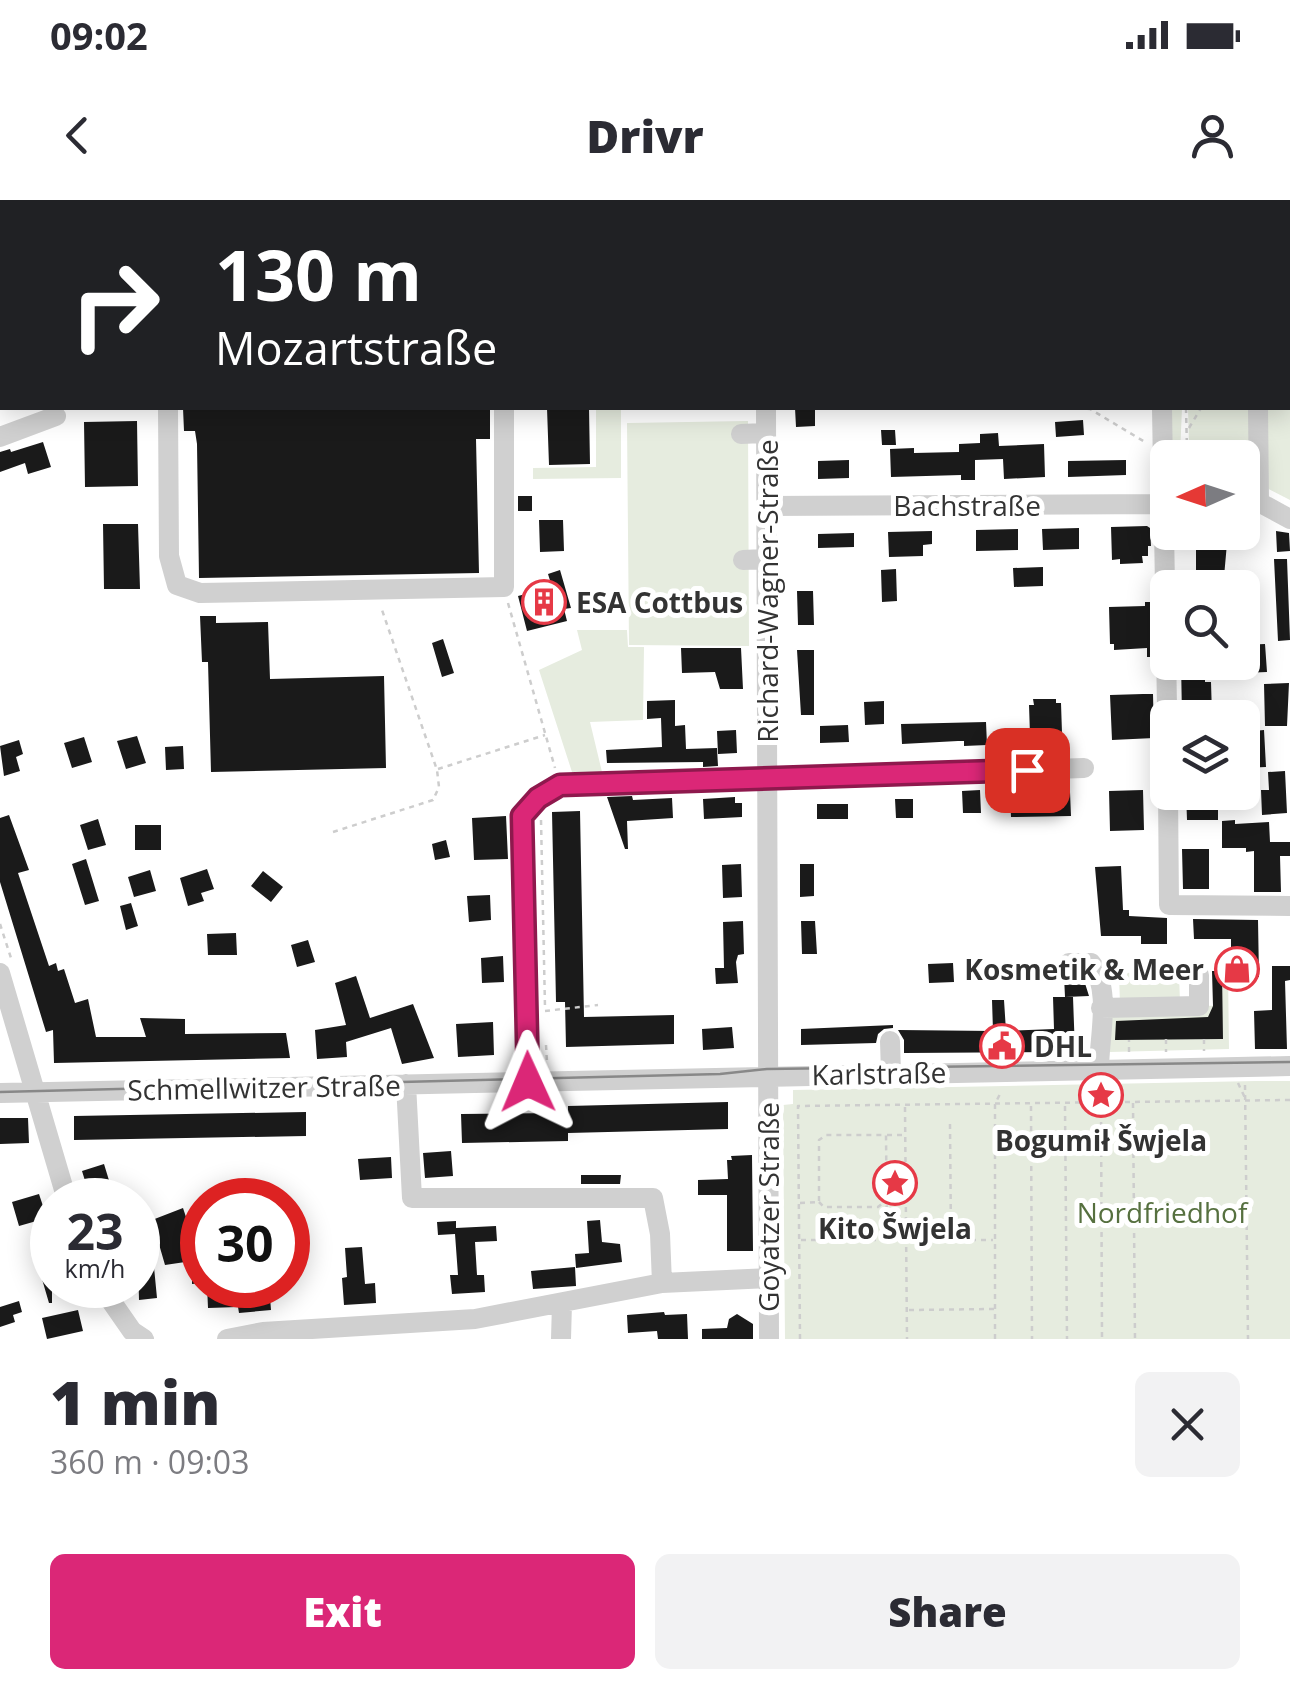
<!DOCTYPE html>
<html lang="en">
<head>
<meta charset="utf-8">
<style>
  :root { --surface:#fff; --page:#f2f2f3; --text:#2b2b33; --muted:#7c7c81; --accent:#db2777 }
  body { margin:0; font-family:"Open Sans",sans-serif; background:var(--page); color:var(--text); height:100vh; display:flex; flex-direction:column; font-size:38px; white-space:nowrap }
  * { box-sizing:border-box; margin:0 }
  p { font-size:32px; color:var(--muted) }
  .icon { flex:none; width:55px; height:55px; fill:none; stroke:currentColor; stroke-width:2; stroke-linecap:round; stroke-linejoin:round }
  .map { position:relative; height:1139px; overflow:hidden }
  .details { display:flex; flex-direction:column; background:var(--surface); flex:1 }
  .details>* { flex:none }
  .banner { position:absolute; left:0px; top:0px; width:1290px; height:210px; box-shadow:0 5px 25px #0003; background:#202124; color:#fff; overflow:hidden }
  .needle { width:65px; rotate:267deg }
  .fabs { position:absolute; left:1150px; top:240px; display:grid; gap:20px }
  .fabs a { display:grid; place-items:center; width:110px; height:110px; border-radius:15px; background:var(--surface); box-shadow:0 5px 25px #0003; font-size:50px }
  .speed { position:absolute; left:30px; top:978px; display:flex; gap:20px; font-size:50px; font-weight:700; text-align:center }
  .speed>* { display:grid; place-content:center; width:130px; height:130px; border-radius:50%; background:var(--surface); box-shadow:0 5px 25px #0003; line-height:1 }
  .speed small { font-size:25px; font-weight:400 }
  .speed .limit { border:15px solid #d22; background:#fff; color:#111 }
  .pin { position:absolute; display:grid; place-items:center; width:85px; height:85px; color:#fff; margin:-42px; border-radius:20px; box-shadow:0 5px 15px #0006 }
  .me { position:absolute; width:110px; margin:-55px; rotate:359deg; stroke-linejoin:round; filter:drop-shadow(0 0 8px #0008) }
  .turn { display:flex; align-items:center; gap:35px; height:210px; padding:0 50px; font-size:45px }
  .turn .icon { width:130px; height:130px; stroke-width:2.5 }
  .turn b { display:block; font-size:70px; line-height:85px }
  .round { display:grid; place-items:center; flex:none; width:105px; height:105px; border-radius:15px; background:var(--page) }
  .headline { display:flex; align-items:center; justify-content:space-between; height:170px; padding:0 50px }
  h1 { font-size:60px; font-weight:800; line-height:75px }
  .action { display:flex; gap:20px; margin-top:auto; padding:20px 50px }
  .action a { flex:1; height:115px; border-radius:15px; background:var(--accent); color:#fff; font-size:40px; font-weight:800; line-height:115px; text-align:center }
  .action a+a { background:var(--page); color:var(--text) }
  .status { display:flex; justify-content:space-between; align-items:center; height:70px; padding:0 50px; background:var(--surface); direction:ltr }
  .status svg { height:28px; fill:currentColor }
  header { display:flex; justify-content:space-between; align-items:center; height:130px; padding:0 50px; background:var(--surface); font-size:45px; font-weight:800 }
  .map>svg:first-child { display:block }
  .green { fill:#e6ecdf }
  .building { fill:#1a1a1a }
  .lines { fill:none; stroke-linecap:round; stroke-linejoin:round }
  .path { stroke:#cdcdcd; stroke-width:2.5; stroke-dasharray:5 5; stroke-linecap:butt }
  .minor { stroke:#d0d0d0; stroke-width:20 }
  .tram { stroke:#888; stroke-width:2.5 }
  .route-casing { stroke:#8e194d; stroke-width:25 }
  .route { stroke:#db2777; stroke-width:18 }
  .labels { text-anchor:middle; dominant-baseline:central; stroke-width:10; stroke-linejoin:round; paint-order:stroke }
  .street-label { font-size:28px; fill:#333; stroke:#fff }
  .poi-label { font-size:28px; font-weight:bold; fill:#333; stroke:#fff; text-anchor:start }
  .park-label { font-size:28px; fill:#56703f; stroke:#fff }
</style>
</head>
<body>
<div class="status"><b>09:02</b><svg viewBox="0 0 49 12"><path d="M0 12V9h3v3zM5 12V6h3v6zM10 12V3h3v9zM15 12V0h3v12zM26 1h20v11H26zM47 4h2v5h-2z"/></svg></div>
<header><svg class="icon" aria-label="back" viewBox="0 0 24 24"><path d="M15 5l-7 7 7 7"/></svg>Drivr<svg class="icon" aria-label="person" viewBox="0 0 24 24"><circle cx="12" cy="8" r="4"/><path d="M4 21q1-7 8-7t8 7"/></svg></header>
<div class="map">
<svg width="1290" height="1139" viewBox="0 0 1290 1139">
  <rect width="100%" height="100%" fill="#fff"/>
  <path class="green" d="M1288 161H1290V300L1263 286 1265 208H1288Z
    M596 208H621V278L533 279V268L596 267Z
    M1167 208H1182L1180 255 1168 250Z
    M1188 208H1252L1253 280 1243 275 1242 258 1210 257 1189 246Z
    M748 221 749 446 629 445 627 223Z
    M577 430H627L628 447H644L643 520 590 522 602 572H572L539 470 582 450Z
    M1222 771H1228L1229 849 1110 852 1107 846 1108 813 1221 805Z
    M1179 772 1180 803 1120 805 1119 773Z
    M1256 881H1290V1139H785L783 905 793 904V890Z"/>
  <path class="building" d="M183 208H490V239H476L479 373 199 378 197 244 195 231H184Z
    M547 208H589L590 264 549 265Z
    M795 208H815V226L796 227Z
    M1083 220 1084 235 1056 237 1055 222Z
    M137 221 138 286 85 287 84 222Z
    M881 230H895L896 245H882Z
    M998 233 999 246 1044 244 1045 277 1004 279 1003 259 975 260V280H961V275L891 277 890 249 914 248V253L959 252V244L980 243V234Z
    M43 242 51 267 28 274 25 263 0 272V252L10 249 11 252Z
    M849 260V278L818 279V261Z
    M1126 260V275L1068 277V261Z
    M518 296H532V311H518Z
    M539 320H563L564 351 540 352Z
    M103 324H138L140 389H104Z
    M1147 326 1150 328 1151 346H1148V356H1142L1143 363 1120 364V359L1112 360 1111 327Z
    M1079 328V349L1043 350 1042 329Z
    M1018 329V350L976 351V330Z
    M932 331V344L923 345V356L889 357 888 332Z
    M1276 331 1289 333 1290 351 1277 352Z
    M1196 332H1228L1223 388H1196Z
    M854 333V347L818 348V334Z
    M1274 359H1287L1290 440 1278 441Z
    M1043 367V386L1014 387 1013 368Z
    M896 369 897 401 882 402 881 370Z
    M560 370 571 408 564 409 567 421 527 431 518 396 552 387 548 374Z
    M797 391H813L814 425H798Z
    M1145 402H1151L1152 457H1147V448L1114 450V444H1110L1109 407 1145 406Z
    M200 416H216V423L268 422 270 479 384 476 386 568 211 572 208 462H202Z
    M443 439 454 473 442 477 432 443Z
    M1265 444 1267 472 1242 473V445Z
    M681 448H741L743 489H720L715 472 682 473Z
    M797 450H814V515H801Z
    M1181 462H1205V482H1211L1212 515 1182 516Z
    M1289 483 1287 526H1265L1264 484Z
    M1143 494H1153L1154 538 1112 540 1110 495Z
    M1033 499H1056V503H1061L1062 533H1057V538L1035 539V535H1030L1029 505H1034Z
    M675 500V526L685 525 686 549 717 548 718 566 703 567V562L607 563 606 550 662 547 661 518 647 519V501Z
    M884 501V524L865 525 864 502Z
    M986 522 987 545 964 546V541H958L902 544 901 524Z
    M848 525 849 542 820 543V526Z
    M736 530 737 553 718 554 717 531Z
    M1264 530 1266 567 1242 568V532Z
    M137 536 146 563 126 569 117 541Z
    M84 537 92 562 72 568 64 543Z
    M19 540 23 554 16 557 20 571 4 576 0 546Z
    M183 546 184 569 166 570 165 547Z
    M1285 571 1287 613 1262 615 1261 590H1269L1268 572Z
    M980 590 981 613H963L962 591Z
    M1143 590 1144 630 1110 631 1109 591Z
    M1070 592 1071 616 1011 617 1010 593Z
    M1186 592H1218V620H1187Z
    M632 596 633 600 672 598 673 618 627 621 628 649H625L607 597Z
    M735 597V603H742V617L704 619 703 599Z
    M895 599H913V618H896Z
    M817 604H848V619H817Z
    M580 611 584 817 674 815V844L566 847 565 802H556L552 612Z
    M9 615 29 670 18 673 49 766 56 763 58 771 64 769 75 803 88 799 96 837H146L140 818 185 819V834L286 833 290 858 54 863 53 830 46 832 0 682V618Z
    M506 616 508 659 474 660 472 618Z
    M98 619 106 645 88 650 80 625Z
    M1235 620V624L1269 622 1270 642H1290V656H1280L1281 692H1254V651L1246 652V648H1222V621Z
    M135 625H161V650H135Z
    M446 640 450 657 435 660 432 644Z
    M1182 649H1209V689H1183Z
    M86 659 99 701 85 705 72 664Z
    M741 664 742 697 723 698 722 665Z
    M800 664H814V696L800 697Z
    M1121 666 1123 710H1129V716L1167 718V744H1141V736H1101L1095 667Z
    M207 669 214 689 201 693 204 701 188 706 180 678Z
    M150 670 156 691 134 697 128 677Z
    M263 671 283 687 271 702 251 686Z
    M490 695 491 720 469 722 467 696Z
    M131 703 138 726 126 730 120 706Z
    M1193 719 1258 720 1259 777 1231 778V739H1194Z
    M743 721 744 754 738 755 736 762 738 783 716 784 715 768H724L723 722Z
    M801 721H815L817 754H802Z
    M236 733 237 755H208L207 734Z
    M308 740 315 762 297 767 291 745Z
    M503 756 504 782 482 783 481 758Z
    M953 763 954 782 929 783 928 764Z
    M1272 766H1290V780L1285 781 1287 849H1255L1254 811 1272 810Z
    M1212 771H1222L1223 839 1115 840 1116 821 1208 817 1213 806Z
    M356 776 370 818 413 804 434 858 402 864 391 828 346 842 347 857 317 859 315 830 346 825 335 783Z
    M1064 776 1083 777 1089 796 1065 797Z
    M1053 797H1073L1075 852 904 853V840L898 830 993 831 992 800H1004L1006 831 1054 829Z
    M493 822 494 855 458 857 456 824Z
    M893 825V828L884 829 878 834 876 843 801 845V829Z
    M732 827 734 848 703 850 702 829Z
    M728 902V929L568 933V941L462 943 461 914 568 913V906Z
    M306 912V936L74 940V916Z
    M0 918H28L29 943 0 944Z
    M451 951 453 976 425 978 423 953Z
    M752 955 753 1051H727V995H698V980L728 979 727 960H732L731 956Z
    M391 957 392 978 360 980 358 959Z
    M104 964 115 1000H91L82 971Z
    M581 975H621L620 984H581Z
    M39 994 47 1018 19 1026 12 1002Z
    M183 1008 197 1050 202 1049V1083L192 1084V1061L165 1065 152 1020Z
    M600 1020 602 1042 620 1044 622 1062 576 1068 575 1054 589 1053 587 1021Z
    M456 1021V1028L496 1026 497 1041 475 1042 477 1075H484L485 1092 452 1094 450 1075H458L455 1034 438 1035 437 1022Z
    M362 1047 365 1084 375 1083 376 1103 344 1105 342 1078 347 1077 345 1048Z
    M153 1057 157 1098 139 1100 138 1058Z
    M52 1058V1103H49L37 1062Z
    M575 1067 576 1086 533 1089 531 1071Z
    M207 1085H258V1089H265L266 1097H270L271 1110 239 1113 238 1107 208 1108Z
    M19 1101 22 1112 13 1115 15 1122 0 1127V1107Z
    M78 1110 83 1131 47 1139 42 1118Z
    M664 1112 665 1115 687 1114 688 1139H658L657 1131 628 1133 627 1115Z
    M737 1114 753 1124V1139H702V1129L727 1128 729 1119Z"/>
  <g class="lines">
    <path class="path" d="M1025 0V2
      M1067 208 1090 209 1145 242
      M1186 208 1187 250 1202 258
      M1189 228 1201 208
      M508 403 555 568
      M438 569 545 535
      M541 620 545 807
      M333 632 433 600 439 587 437 570 381 407
      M0 724 12 761
      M545 811 598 805
      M1166 839V852
      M1204 839V851
      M546 845 547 862
      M1129 852V840
      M1238 883 1245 898
      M1245 885 1248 1139
      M1101 902 1102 1139
      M1133 903 1135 1139
      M1031 906 1032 1139
      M1065 906 1067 1139
      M905 907 907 1139
      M950 924 951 1039
      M887 935H904
      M819 1002 824 1007H878L887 1000H904
      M800 1003 819 1002V940L826 935H886L887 1040
      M801 1040H993
      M909 1110 994 1109
      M800 1139 798 906 1290 900
      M995 1139V904L1001 892"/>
    <path class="minor" d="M110 0 111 2
      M504 0V2
      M558 0V2
      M955 0V2
      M1232 0 1234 2
      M1186 2 1187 0
      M1272 2 1273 0
      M168 208 169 356 177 385 200 393 504 387V208
      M766 208 769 1139
      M1162 208 1168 568
      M1258 208 1259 302
      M741 234 766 233
      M0 237 56 216
      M1242 293 1290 319
      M767 306 1168 304
      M743 360 767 359
      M1168 592 1169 705 1290 706
      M1069 763H1091C1112 789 1099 837 1099 869
      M0 773 67 1000
      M1101 808 1199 806V775
      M890 841 891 873
      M528 881 521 616 537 597 560 585 1084 568
      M406 884 412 998H653L660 1034 662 1083
      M0 893 1290 866
      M100 1085 132 1131 144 1139
      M227 1139 263 1132 475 1119 662 1083 769 1078
      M561 1139 562 1103"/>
    <path class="tram" d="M0 892 720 874 767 869 1290 862"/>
  </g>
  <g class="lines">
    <g class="route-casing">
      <path id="route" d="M528 882 522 616 538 598 560 585 1027 570"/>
    </g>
    <use href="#route" class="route"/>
  </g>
  <defs>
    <g id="building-ring" transform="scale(2.25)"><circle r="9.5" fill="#fff" stroke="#e63946" stroke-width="1.5"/><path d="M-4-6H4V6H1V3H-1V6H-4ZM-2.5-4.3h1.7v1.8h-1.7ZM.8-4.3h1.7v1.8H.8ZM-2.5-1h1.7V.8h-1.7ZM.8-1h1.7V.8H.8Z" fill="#e63946"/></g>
    <g id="shop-ring" transform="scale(2.25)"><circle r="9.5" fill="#fff" stroke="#e63946" stroke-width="1.5"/><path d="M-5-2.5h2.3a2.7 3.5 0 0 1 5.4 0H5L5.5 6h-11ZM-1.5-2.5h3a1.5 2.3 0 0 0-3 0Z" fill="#e63946"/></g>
    <g id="civic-ring" transform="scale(2.25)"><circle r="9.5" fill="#fff" stroke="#e63946" stroke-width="1.5"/><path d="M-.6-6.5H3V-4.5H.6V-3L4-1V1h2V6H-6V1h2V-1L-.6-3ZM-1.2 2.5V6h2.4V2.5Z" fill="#e63946"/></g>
    <g id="sight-ring" transform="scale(2.25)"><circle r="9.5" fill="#fff" stroke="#e63946" stroke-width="1.5"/><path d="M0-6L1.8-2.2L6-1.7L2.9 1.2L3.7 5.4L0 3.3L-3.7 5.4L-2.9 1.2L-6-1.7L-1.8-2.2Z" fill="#e63946"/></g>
  </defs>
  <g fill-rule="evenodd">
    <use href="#building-ring" x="544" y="402"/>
    <use href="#shop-ring" x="1237" y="769"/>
    <use href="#civic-ring" x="1002" y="846"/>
    <use href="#sight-ring" x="1101" y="895"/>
    <use href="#sight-ring" x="895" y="983"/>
  </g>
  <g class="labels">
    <g class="street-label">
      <text x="967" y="305">Bachstraße</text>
      <text transform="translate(767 391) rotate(-90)">Richard-Wagner-Straße</text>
      <text transform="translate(879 873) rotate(-1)">Karlstraße</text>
      <text transform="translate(264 887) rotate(-1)">Schmellwitzer Straße</text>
      <text transform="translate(768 1007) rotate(-90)">Goyatzer Straße</text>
    </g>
    <g class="poi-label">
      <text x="576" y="402">ESA Cottbus</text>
      <text x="1204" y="769" text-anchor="end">Kosmetik &amp; Meer</text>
      <text x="1034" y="846">DHL</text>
      <text x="1101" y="940" text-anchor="middle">Bogumił Šwjela</text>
      <text x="895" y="1028" text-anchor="middle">Kito Šwjela</text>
    </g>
    <g class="park-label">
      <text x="1162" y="1012">Nordfriedhof</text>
    </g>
  </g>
</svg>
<div class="fabs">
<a><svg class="needle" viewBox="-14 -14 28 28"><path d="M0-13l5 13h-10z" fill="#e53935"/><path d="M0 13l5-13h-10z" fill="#7c7c81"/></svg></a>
<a><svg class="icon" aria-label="search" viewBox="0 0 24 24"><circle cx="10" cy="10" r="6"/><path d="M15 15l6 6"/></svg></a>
<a><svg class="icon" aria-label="layers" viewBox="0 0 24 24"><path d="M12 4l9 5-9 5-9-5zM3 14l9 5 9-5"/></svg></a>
</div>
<div class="speed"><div>23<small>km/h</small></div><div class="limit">30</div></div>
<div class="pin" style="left:1027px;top:570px;background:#d93025"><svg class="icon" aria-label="arrive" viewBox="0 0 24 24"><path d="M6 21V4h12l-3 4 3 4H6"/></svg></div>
<svg class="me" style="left:528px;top:882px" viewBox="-20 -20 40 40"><path d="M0-17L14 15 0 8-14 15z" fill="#db2777" stroke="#fff" stroke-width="4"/></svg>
<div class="banner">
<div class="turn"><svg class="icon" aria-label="right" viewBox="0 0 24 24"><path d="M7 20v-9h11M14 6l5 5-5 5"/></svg><div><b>130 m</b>Mozartstraße</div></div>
</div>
</div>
<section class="details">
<div class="headline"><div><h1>1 min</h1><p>360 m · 09:03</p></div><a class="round"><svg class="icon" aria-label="close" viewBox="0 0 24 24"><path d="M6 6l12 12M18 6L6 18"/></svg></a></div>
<div class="action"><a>Exit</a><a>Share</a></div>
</section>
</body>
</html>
